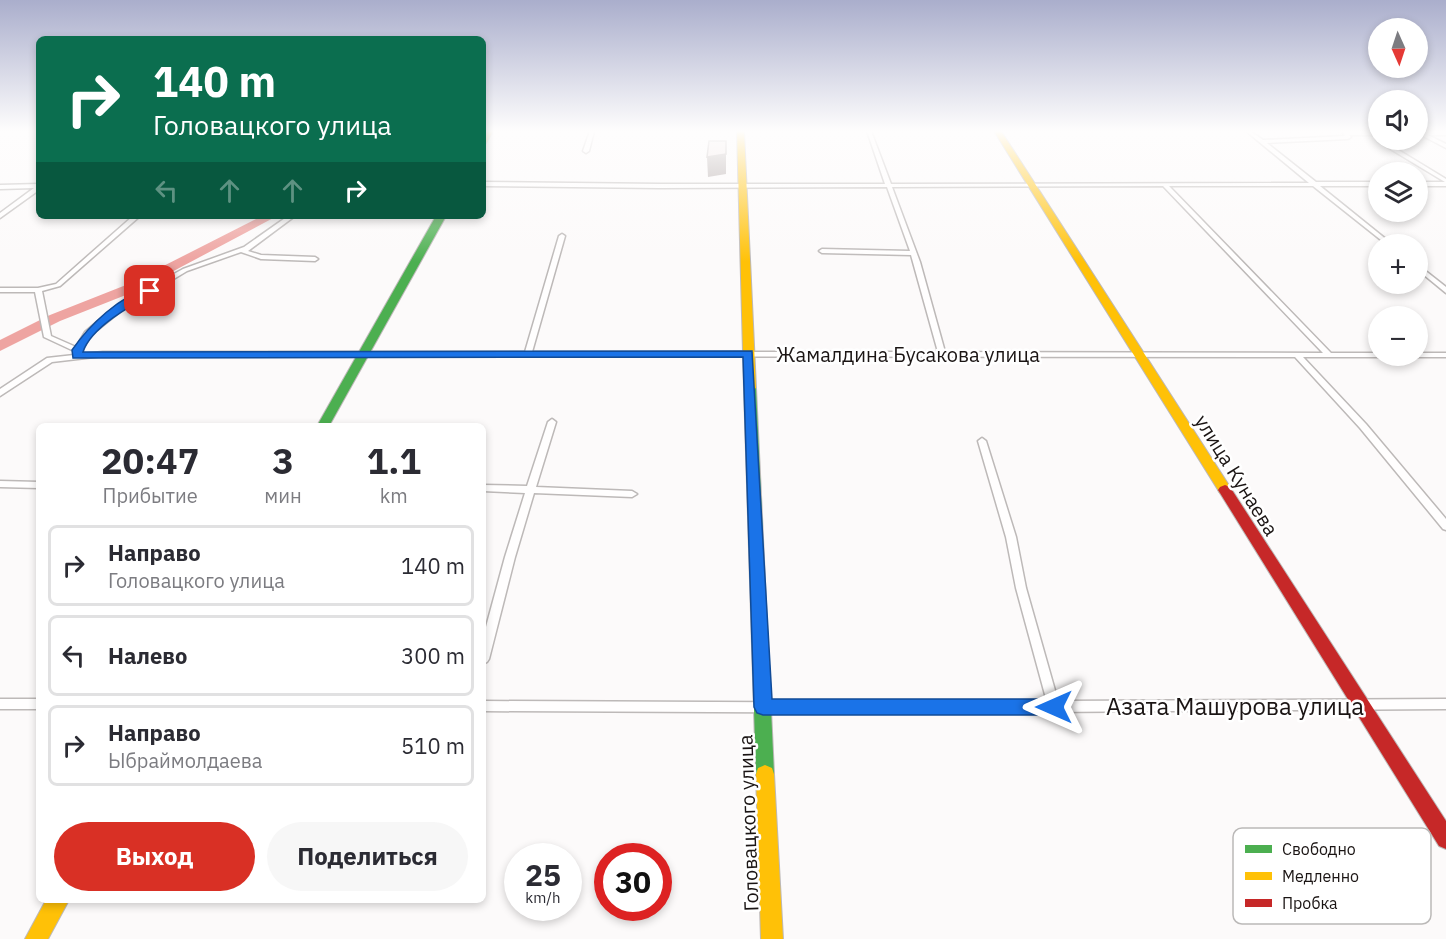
<!DOCTYPE html>
<html lang="ru">
<head>
<meta charset="utf-8">
<style>
  :root { --surface:#fff; --page:#f7f7f7; --text:#2b2b33; --muted:#7c7c81; --line:#e1e1e2; --accent:#d93025 }
  body { margin:0; font-family:"IBM Plex Sans",sans-serif; background:var(--page); color:var(--text); height:100vh; display:flex; flex-direction:column; font-size:22px; white-space:nowrap }
  * { box-sizing:border-box; margin:0 }
  p { font-size:20px; color:var(--muted) }
  .icon { flex:none; width:33px; height:33px; fill:none; stroke:currentColor; stroke-width:2; stroke-linecap:round; stroke-linejoin:round }
  .map { position:relative; flex:1; overflow:hidden }
  .drawer { position:absolute; left:36px; top:423px; width:450px; height:480px; display:flex; flex-direction:column; background:var(--surface); border-radius:9px; box-shadow:0 3px 9px #0003 }
  .drawer>* { flex:none }
  .guide { position:absolute; left:36px; top:36px; width:450px; height:183px; border-radius:9px; box-shadow:0 3px 9px #0003; background:#0b6e4f; color:#fff; overflow:hidden }
  .needle { width:39px; rotate:177deg }
  .buttons { position:absolute; left:1368px; top:18px; display:grid; gap:12px }
  .buttons a { display:grid; place-items:center; width:60px; height:60px; border-radius:50%; background:var(--surface); box-shadow:0 3px 9px #0003; font-size:30px }
  .speed { position:absolute; left:504px; top:843px; display:flex; gap:12px; font-size:30px; font-weight:700; text-align:center }
  .speed>* { display:grid; place-content:center; width:78px; height:78px; border-radius:50%; background:var(--surface); box-shadow:0 3px 9px #0003; line-height:1 }
  .speed small { font-size:15px; font-weight:400 }
  .speed .limit { border:9px solid #d22; background:#fff; color:#111 }
  .pin { position:absolute; display:grid; place-items:center; width:51px; height:51px; color:#fff; margin:-26px; border-radius:12px; box-shadow:0 3px 9px #0006 }
  .me { position:absolute; width:66px; margin:-33px; rotate:270deg; stroke-linejoin:round; filter:drop-shadow(0 0 4px #0008) }
  .turn { display:flex; align-items:center; gap:21px; height:126px; padding:0 18px; font-size:27px }
  .turn .icon { width:78px; height:78px; stroke-width:2.5 }
  .turn b { display:block; font-size:42px; line-height:51px }
  .lanes { display:flex; align-items:center; height:57px; padding:0 18px; background:#0003; justify-content:center; gap:30px; direction:ltr }
  .lanes .off { opacity:.35 }
  .eta { display:flex; justify-content:space-evenly; align-items:center; height:102px; text-align:center }
  .eta b { font-size:36px; font-weight:700; line-height:42px }
  .cta { display:flex; gap:12px; margin-top:auto; padding:12px 18px }
  .cta a { flex:1; height:69px; border-radius:36px; background:var(--accent); color:#fff; font-size:24px; font-weight:700; line-height:69px; text-align:center }
  .cta a+a { background:var(--page); color:var(--text) }
  ul { padding:0; list-style:none }
  li { display:flex; align-items:center; gap:18px; height:81px; margin:0 12px 9px; padding:0 6px; border:3px solid var(--line); border-radius:9px }
  li div { flex:1 }
  li b { display:block; font-size:22px }
  li em { font-style:normal }
  .map>svg:first-child { display:block }
  .lines { fill:none; stroke-linecap:round; stroke-linejoin:round }
  .river { fill:#eea4a1; fill-rule:evenodd }
  .street-casing { stroke:#bdb9b8; stroke-width:3 }
  .fast-casing { stroke:#bdb9b8; stroke-width:2 }
  .slow-casing { stroke:#bdb9b8; stroke-width:2 }
  .jam-casing { stroke:#bdb9b8; stroke-width:2 }
  .street { fill:#fffefe; fill-rule:evenodd }
  .fast { fill:#4caf50; fill-rule:evenodd }
  .slow { fill:#ffc107; fill-rule:evenodd }
  .jam { fill:#c62828; fill-rule:evenodd }
  .shaded-wall { fill:#a79d9c }
  .building { fill:#eee0df; stroke:#a79d9c; stroke-width:1.5 }
  .route { fill:#1a73e8; stroke:#114b97; stroke-width:1.5 }
  .labels { text-anchor:middle; dominant-baseline:central; stroke-width:5; stroke-linejoin:round; paint-order:stroke }
  .street-label { font-size:20px; fill:#1b1514; stroke:#fff }
  .near-street-label { font-size:24px; fill:#1b1514; stroke:#fff }
  .key { fill:#fff; stroke:#bbb9b8; stroke-width:1.5 }
  .key-label { font-size:16px; fill:#1b1514 }
</style>
</head>
<body>
<div class="map">
<svg width="1446" height="939" viewBox="0 0 1446 939">
  <rect width="100%" height="100%" fill="#fcfafa"/>
  <g class="lines">
    <path class="river" d="M262 216H277L136 291 60 321 0 351V340L50 315 126 285Z"/>
    <g class="street-casing">
      <path id="street" d="M590 131H594L589 151 586 153 583 151Z
        M867 131H871L891 184 1309 183 1246 131H1250L1263 140 1345 136 1343 133 1346 131 1377 132 1378 133 1375 135H1349L1351 137 1348 139 1267 143 1316 182H1378V186H1320L1392 244H1386L1313 186H1169L1331 353H1378V356H1381L1378 357H1303L1366 424 1446 519V530L1443 529 1360 428 1295 357 103 356 52 362 0 396V389L47 358 74 355V351L44 337 35 292H0V288H38L56 284 133 216H140L60 286 42 291 51 336 76 347 85 332 116 306 183 269 244 247 288 216H295L248 251 261 255 315 257 318 259 315 261 261 259 241 252 187 271 122 310 91 335 82 350V354L103 352H525L559 236 562 234 565 236 532 352H938L911 255 822 253 819 251 822 249 910 251 887 187 660 188 483 186V182L660 184H885ZM1163 186 1323 353 945 352 920 262 892 187Z
        M1446 131V135H1428L1446 144V148L1421 135 1418 134V131Z
        M1377 139 1382 140 1446 179V186H1418V182H1445L1377 141Z
        M39 184V190L0 218V213L34 188 0 189V185Z
        M1418 265 1446 287V293L1418 270Z
        M1418 353H1446V357H1415V356H1418Z
        M552 419 556 422 536 487 632 491 637 494 632 497 534 493 515 557 489 659 487 662 483 664V638L505 557 525 493 483 491V485L527 486 548 422Z
        M982 438 986 441 1016 537 1026 588 1058 701 1446 699V709L899 713 483 711V701L899 703 1047 702 1016 588 1006 537 978 441Z
        M0 481 39 482V488L0 487Z
        M0 699H39V709H0Z"/>
    </g>
    <g class="fast-casing">
      <path id="fast" d="M436 216H446L329 426H317Z
        M750 384 756 388 774 774 772 780 765 783 758 780 756 774 744 388Z"/>
    </g>
    <g class="slow-casing">
      <path id="slow" d="M486 131H493L486 143H483V135Z
        M737 131H744L756 388 750 392 744 388Z
        M994 131H1001L1230 487 1232 490 1230 493H1220Z
        M765 765 772 768 774 774 783 939H761L756 774 758 768Z
        M46 900H69L48 939H25Z"/>
    </g>
    <g class="jam-casing">
      <path id="jam" d="M1225 485 1230 487 1446 821V849L1439 846 1220 493 1218 490 1220 487Z"/>
    </g>
    <use href="#street" class="street"/>
    <use href="#fast" class="fast"/>
    <use href="#slow" class="slow"/>
    <use href="#jam" class="jam"/>
  </g>
  <path class="shaded-wall" d="M726 154V174L708 177 707 157Z"/>
  <path class="building" d="M709 141H726V154L707 157Z"/>
  <linearGradient id="sky" x2="0" y2="1"><stop stop-color="#aaaecc"/><stop offset="0.5" stop-color="#fefdfd"/><stop offset="1" stop-color="#fefdfd" stop-opacity="0"/></linearGradient>
  <rect width="1446" height="262" fill="url(#sky)"/>
  <path class="route" d="M150 287 155 291 154 293C132 305 91 327 83 352L752 351 772 699H1054L1060 701 1063 707 1060 713 1054 715H763L757 713 754 707 743 357 73 358 72 350C90 324 119 297 150 287Z"/>
  <g class="labels">
    <g class="street-label">
      <text x="908" y="354">Жамалдина Бусакова улица</text>
      <text transform="translate(1237 475) rotate(58)">улица Кунаева</text>
      <text transform="translate(748 823) rotate(-92)">Головацкого улица</text>
    </g>
    <g class="near-street-label">
      <text x="1235" y="706">Азата Машурова улица</text>
    </g>
  </g>
  <rect x="1233" y="828" width="198" height="96" rx="9" class="key"/>
  <rect x="1245" y="845" width="27" height="8" fill="#4caf50"/>
  <rect x="1245" y="872" width="27" height="8" fill="#ffc107"/>
  <rect x="1245" y="899" width="27" height="8" fill="#c62828"/>
  <g class="key-label">
    <text x="1282" y="855">Свободно</text>
    <text x="1282" y="882">Медленно</text>
    <text x="1282" y="909">Пробка</text>
  </g>
</svg>
<div class="buttons">
<a><svg class="needle" viewBox="-14 -14 28 28"><path d="M0-13l5 13h-10z" fill="#e53935"/><path d="M0 13l5-13h-10z" fill="#7c7c81"/></svg></a>
<a><svg class="icon" aria-label="sound" viewBox="0 0 24 24"><path d="M4 9h4l5-4v14l-5-4H4zM17 9q2 3 0 6"/></svg></a>
<a><svg class="icon" aria-label="layers" viewBox="0 0 24 24"><path d="M12 4l9 5-9 5-9-5zM3 14l9 5 9-5"/></svg></a>
<a>+</a>
<a>−</a>
</div>
<div class="speed"><div>25<small>km/h</small></div><div class="limit">30</div></div>
<div class="pin" style="left:150px;top:291px;background:#d93025"><svg class="icon" aria-label="arrive" viewBox="0 0 24 24"><path d="M6 21V4h12l-3 4 3 4H6"/></svg></div>
<svg class="me" style="left:1054px;top:707px" viewBox="-20 -20 40 40"><path d="M0-17L14 15 0 8-14 15z" fill="#1a73e8" stroke="#fff" stroke-width="4"/></svg>
<div class="guide">
<div class="turn"><svg class="icon" aria-label="right" viewBox="0 0 24 24"><path d="M7 20v-9h11M14 6l5 5-5 5"/></svg><div><b>140 m</b>Головацкого улица</div></div>
<div class="lanes"><svg class="icon off" aria-label="left" viewBox="0 0 24 24"><path d="M17 20v-9H6M10 6l-5 5 5 5"/></svg><svg class="icon off" aria-label="ahead" viewBox="0 0 24 24"><path d="M12 20V5M6 11l6-6 6 6"/></svg><svg class="icon off" aria-label="ahead" viewBox="0 0 24 24"><path d="M12 20V5M6 11l6-6 6 6"/></svg><svg class="icon" aria-label="right" viewBox="0 0 24 24"><path d="M7 20v-9h11M14 6l5 5-5 5"/></svg></div>
</div>
<section class="drawer">
<div class="eta">
<div><b>20:47</b><p>Прибытие</p></div>
<div><b>3</b><p>мин</p></div>
<div><b>1.1</b><p>km</p></div>
</div>
<ul>
<li><svg class="icon" aria-label="right" viewBox="0 0 24 24"><path d="M7 20v-9h11M14 6l5 5-5 5"/></svg><div><b>Направо</b><p>Головацкого улица</p></div><em>140 m</em></li>
<li><svg class="icon" aria-label="left" viewBox="0 0 24 24"><path d="M17 20v-9H6M10 6l-5 5 5 5"/></svg><div><b>Налево</b></div><em>300 m</em></li>
<li><svg class="icon" aria-label="right" viewBox="0 0 24 24"><path d="M7 20v-9h11M14 6l5 5-5 5"/></svg><div><b>Направо</b><p>Ыбраймолдаева</p></div><em>510 m</em></li>
</ul>
<div class="cta"><a>Выход</a><a>Поделиться</a></div>
</section>
</div>
</body>
</html>
